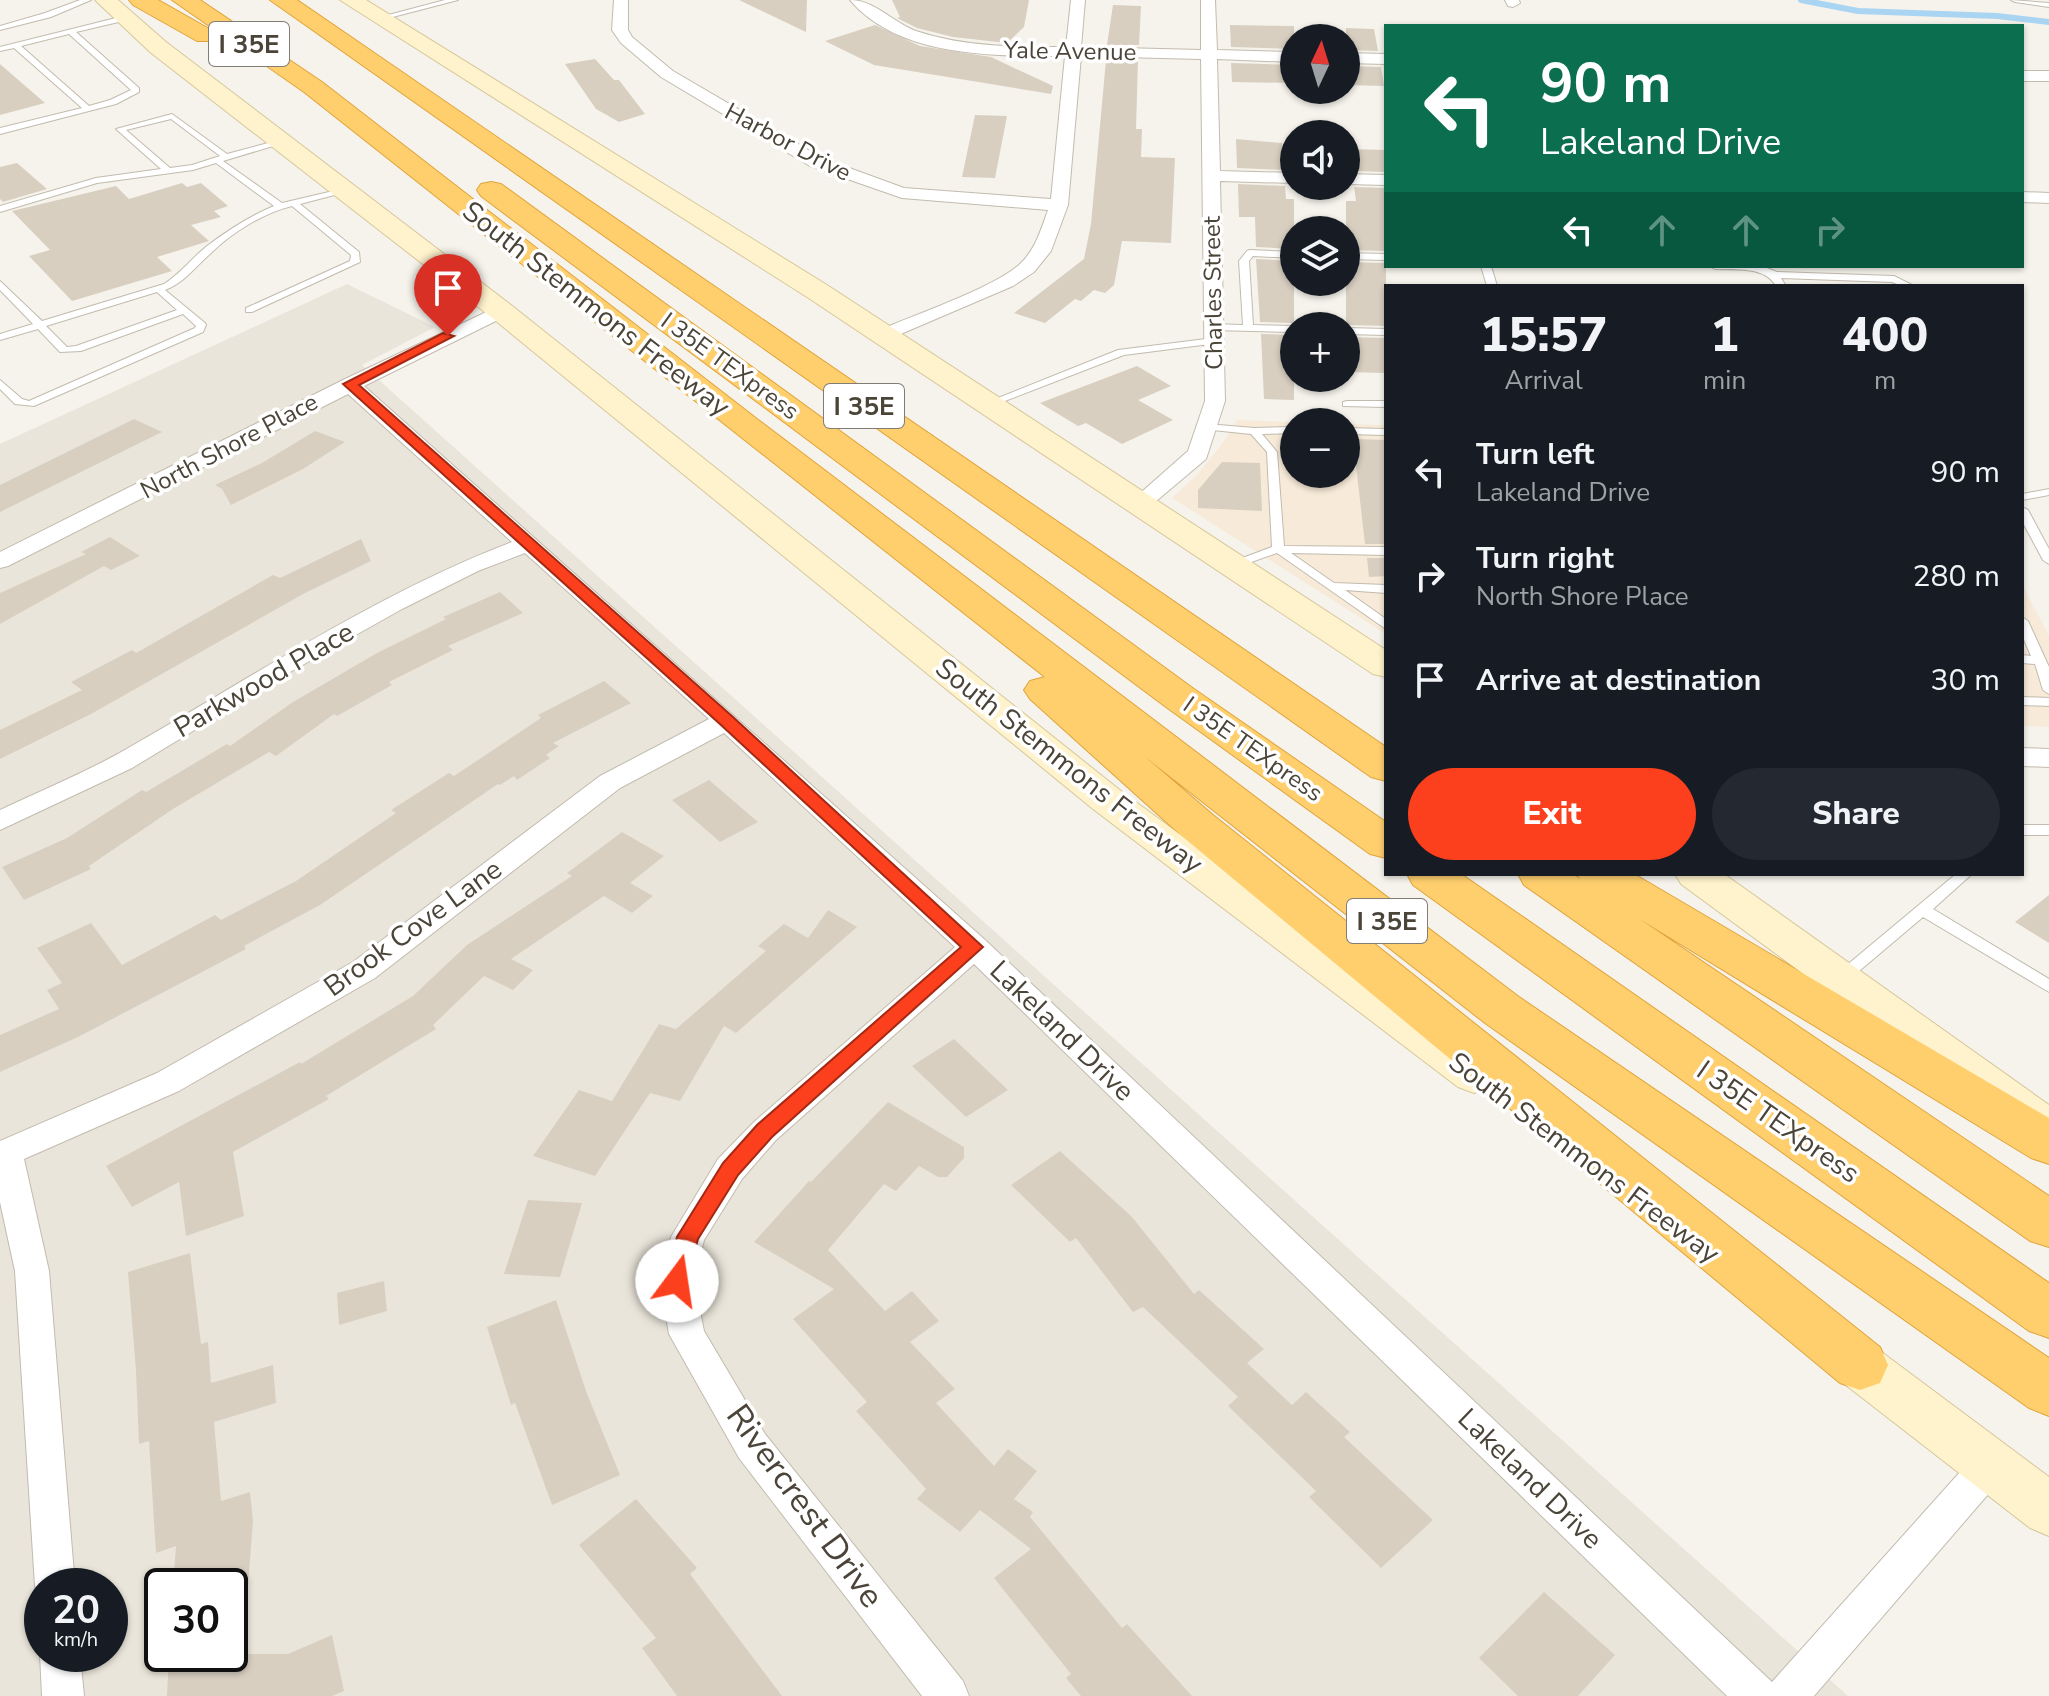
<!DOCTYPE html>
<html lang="en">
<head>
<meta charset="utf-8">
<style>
  :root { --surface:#171b24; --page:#242831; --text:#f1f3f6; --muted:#9ea1a6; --accent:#fc3f1d }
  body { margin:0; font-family:"Nunito Sans",sans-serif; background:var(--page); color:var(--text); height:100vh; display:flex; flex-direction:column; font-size:30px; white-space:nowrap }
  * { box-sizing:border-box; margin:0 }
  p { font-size:26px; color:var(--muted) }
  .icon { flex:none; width:44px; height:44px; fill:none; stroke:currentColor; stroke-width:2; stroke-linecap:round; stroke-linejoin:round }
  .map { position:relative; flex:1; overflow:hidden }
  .panel { position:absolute; left:1384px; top:284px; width:640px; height:592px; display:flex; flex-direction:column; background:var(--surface); border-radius:0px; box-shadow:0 2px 6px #0004 }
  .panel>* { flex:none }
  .hud { position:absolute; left:1384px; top:24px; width:640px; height:244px; border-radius:0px; box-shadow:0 2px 6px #0004; background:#0b6e4f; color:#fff; overflow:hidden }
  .needle { width:52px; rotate:4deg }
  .buttons { position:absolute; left:1280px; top:24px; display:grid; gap:16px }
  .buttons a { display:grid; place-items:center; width:80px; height:80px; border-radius:50%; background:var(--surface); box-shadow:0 2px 6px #0004; font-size:40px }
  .speed { position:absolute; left:24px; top:1568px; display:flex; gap:16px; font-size:40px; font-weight:700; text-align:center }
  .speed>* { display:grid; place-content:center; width:104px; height:104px; border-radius:50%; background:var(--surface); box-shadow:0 2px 6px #0004; line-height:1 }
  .speed small { font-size:20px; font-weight:400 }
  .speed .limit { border:4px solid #111; border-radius:12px; background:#fff; color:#111 }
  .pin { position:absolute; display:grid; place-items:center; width:68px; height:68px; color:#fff; margin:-82px -34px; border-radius:50% 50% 50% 0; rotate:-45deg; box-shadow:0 0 8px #0007 }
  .pin .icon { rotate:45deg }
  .me { position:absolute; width:88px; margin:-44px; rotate:14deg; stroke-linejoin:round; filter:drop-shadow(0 0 6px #0008) }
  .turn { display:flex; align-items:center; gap:28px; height:168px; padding:0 24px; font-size:36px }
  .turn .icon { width:104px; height:104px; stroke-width:2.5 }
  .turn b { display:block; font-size:56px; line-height:68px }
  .lanes { display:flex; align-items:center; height:76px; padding:0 24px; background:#0003; justify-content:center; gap:40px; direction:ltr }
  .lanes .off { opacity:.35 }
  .eta { display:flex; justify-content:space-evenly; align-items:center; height:136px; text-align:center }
  .eta b { font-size:48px; font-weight:800; line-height:56px }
  .primary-button { display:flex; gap:16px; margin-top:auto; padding:16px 24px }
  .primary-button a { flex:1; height:92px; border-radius:48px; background:var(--accent); color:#fff; font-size:32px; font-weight:800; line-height:92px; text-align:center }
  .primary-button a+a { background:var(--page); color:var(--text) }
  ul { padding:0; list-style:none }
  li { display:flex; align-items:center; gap:24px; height:104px; padding:0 24px }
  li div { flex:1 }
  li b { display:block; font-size:30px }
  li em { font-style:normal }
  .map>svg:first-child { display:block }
  .residential { fill:#eae5da; fill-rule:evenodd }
  .commercial { fill:#f7ead8 }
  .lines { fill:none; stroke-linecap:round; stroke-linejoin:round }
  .stream { stroke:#a9d4f2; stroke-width:6 }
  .building { fill:#d8cfc1 }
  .service-casing { stroke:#c2bbae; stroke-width:2 }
  .minor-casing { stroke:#c2bbae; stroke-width:2 }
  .secondary-casing { stroke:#d6c79b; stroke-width:2 }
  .motorway-casing { stroke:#e0a43c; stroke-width:2 }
  .service { fill:#fff; fill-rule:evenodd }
  .minor { fill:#fff; fill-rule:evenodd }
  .secondary { fill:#fff3cd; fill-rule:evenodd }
  .motorway { fill:#ffcf6e; fill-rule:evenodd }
  .route { fill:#fc3f1d; stroke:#a42913; stroke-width:2 }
  .labels { text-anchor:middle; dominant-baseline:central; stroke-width:7; stroke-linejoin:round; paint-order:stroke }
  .far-street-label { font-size:24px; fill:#4b4439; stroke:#fff }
  .shield { fill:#fff; stroke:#817c74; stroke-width:2 }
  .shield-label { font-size:26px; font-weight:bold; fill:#4b4439 }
  .street-label { font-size:28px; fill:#4b4439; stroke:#fff }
  .near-street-label { font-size:34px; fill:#4b4439; stroke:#fff }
</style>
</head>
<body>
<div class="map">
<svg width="2049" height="1696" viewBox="0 0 2049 1696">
  <rect width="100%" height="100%" fill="#f6f3ec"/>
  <path class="residential" d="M347 284 435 327 362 365 1848 1696H0V444ZM42 1586H110V1654H42ZM162 1586H230V1654H162Z"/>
  <path class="commercial" d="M1237 420 1294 422V474H1346V424L1386 425V634L1172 498 1198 474 1222 444Z
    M2022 584 2049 636V727L2022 726Z"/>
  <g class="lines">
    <path class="stream" d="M1801 0 1858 11 1997 16 2049 22"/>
  </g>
  <path class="building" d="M739 0H807L806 32Z
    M892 0H1029L1024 27 1007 43 953 37 917 28 897 18 900 17Z
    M1113 5 1141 6 1139 45H1107Z
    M875 25 920 46 991 57 1053 86 1051 94 874 65 825 41Z
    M1230 25 1294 26V49L1231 47Z
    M1346 28 1374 29 1378 51 1346 50Z
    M595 59 614 80H619L645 114 619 122 596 109 565 64Z
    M1106 60H1138L1136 129H1142L1141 157 1175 158 1171 243 1122 241 1114 285 1105 293 1094 290 1081 301 1075 299 1045 323 1014 313 1084 259 1091 224Z
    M1231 63 1294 65V83L1232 82Z
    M0 64 45 103 0 115Z
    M1346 66 1381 67 1384 86 1346 85Z
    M975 115 1007 116 995 178 962 177Z
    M1236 139 1282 143 1284 170 1237 168Z
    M1349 149 1386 150V172L1352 171Z
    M17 163 47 189 3 202 0 199V167Z
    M182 183 187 187 201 183 228 206 214 211 221 217 191 225 209 241 157 257 172 271 72 301 29 256 50 250 12 211 116 186 129 199Z
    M1238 184 1285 186 1286 199H1294V249L1256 247 1255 217H1239Z
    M1354 187 1386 188V251L1346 250V201H1356Z
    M1256 259 1294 261V323L1260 322Z
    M1346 262 1386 263V326L1346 325Z
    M1261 334 1294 335V400L1264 399Z
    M1346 337 1386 338V373L1346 372Z
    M1137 366 1171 386 1138 400 1173 420 1122 444 1086 423 1078 426 1040 403Z
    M134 419 162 432 0 512V485Z
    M315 431 345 442 303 469 231 505 222 489 215 485 262 463Z
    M1353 439 1386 440V544H1365Z
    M1222 462 1260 463 1262 511 1198 508V490Z
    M110 537 140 556 111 570 104 566 0 624V593L86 554 81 552Z
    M361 539 371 561 305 593 91 714 0 759V730L82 690 71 682 132 650 136 653 273 575 280 578Z
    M1367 558H1386V576L1369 577Z
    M500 592 523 613 448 646 453 650 389 682 392 685 337 716 334 714 276 756 269 752 173 809 89 866 91 869 24 900 2 867 67 838 142 790 146 792 227 744 230 746 293 702 377 653 446 619 443 617Z
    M604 681 631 703 553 743 559 746 546 755 550 758 517 780 514 776 500 785 498 784 320 905 244 946 246 949 78 1037 0 1072V1035L59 1009 47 990 62 983 37 948 91 923 122 965 215 915 221 920 296 881 396 813 391 810 449 773 454 776 541 718 538 715Z
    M709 780 758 822 720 842 672 800Z
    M622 832 664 856 630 883 653 896 632 913 604 896 511 959 533 970 513 990 484 976 433 1025 436 1029 326 1096 329 1099 233 1152 244 1216 186 1236 179 1182 132 1207 106 1166 300 1062 301 1064 413 996 467 945 572 876 567 873Z
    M2049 895V943L2015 922Z
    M828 910 857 927 736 1033 724 1026 680 1101 650 1093 595 1176 533 1156 579 1090 612 1101 659 1024 676 1029 766 951 758 946 784 924 808 938Z
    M954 1039 1008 1090 966 1117 912 1066Z
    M888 1102 964 1147V1158L947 1177H938L919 1166 896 1191 884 1184 828 1250 885 1311 912 1291 939 1321 910 1342 955 1389 936 1403 994 1466 1008 1449 1037 1471 1014 1499 1033 1512 1030 1517 1122 1628 1127 1624 1192 1696H1081L1066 1678 1071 1674 994 1578 1031 1549 980 1510 960 1532 917 1499 926 1489 856 1411 867 1402 793 1319 834 1289 754 1242 809 1181 811 1182Z
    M1060 1151 1132 1217 1194 1294 1199 1290 1264 1349 1247 1363 1292 1405 1306 1392 1350 1432 1344 1437 1433 1520 1381 1568 1309 1497 1316 1491 1228 1406 1238 1397 1143 1307 1133 1312 1076 1238 1070 1242 1011 1185Z
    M528 1200 582 1203 560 1277 504 1274Z
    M190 1253 201 1344 208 1342 211 1383 273 1365 276 1403 214 1422 221 1501 250 1492 253 1521 248 1586H173L176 1546 156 1553 149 1441 139 1444 136 1371 128 1272Z
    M384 1281 387 1311 339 1325 337 1293Z
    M556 1300 586 1391 620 1475 552 1505 515 1403 511 1405 487 1327Z
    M636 1499 697 1568 690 1574 782 1696H677L642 1648 656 1638 579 1545Z
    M1544 1592 1615 1655 1578 1696H1518L1479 1658Z
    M332 1635 344 1691 332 1696H167L169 1654H288Z"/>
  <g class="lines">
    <g class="service-casing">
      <path id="service" d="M80 0H91L51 17 0 30V26L45 13Z
        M445 0H458L381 20 377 18Z
        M2011 0 2049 3V7L2015 2Z
        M124 16 128 18 127 20 76 32 139 88V92L116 104 0 134V128L82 108 14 48 0 51V47ZM69 34 131 90 110 100 89 106 21 46Z
        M172 114 227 154 283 139V143L223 161 282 203 346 188V192L300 204 359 252 360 262 252 312H246V308L350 261 351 255 292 206C263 213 231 233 210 254 195 267 184 283 165 290L205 323 206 325 203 332 34 406 15 404 0 389V380L22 399 29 401 195 328 196 326 183 314 81 351 60 352 38 329 0 340V334L33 324 0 290V281L42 321 164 284C181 273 192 258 207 246 228 230 250 216 274 206L216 163 193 170 97 183 0 212V206L96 178 161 169 116 129ZM171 119 220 156 192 165 170 168 126 130ZM157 292 177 310 76 346 67 347 46 326Z
        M1250 250 1294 252V258L1253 256 1249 261 1253 325 1294 326V332L1213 330 1208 327 1213 324 1243 325 1239 261 1247 251Z
        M1346 253 1386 254V260L1346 259Z
        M1481 266H1491L1497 286H1487Z
        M1710 266H1762L1777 272 1894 276 1914 286H1901L1892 282 1781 278 1786 286H1776C1765 266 1736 270 1715 269Z
        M1346 328 1386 329V335L1346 334Z
        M1214 338 1218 339V343L1124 355 992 406H984L983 404 1118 350Z
        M1347 401H1386V407L1343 406V402Z
        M1207 424 1254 428 1294 427V433L1262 434 1277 452 1284 546 1386 547V555L1291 553 1334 583 1386 585V593L1345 590 1386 619V629L1277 553 1237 567H1229V563L1272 547 1267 452 1251 434 1203 429V425Z
        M1346 428 1386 429V435L1346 434Z
        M2049 489V495L2022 500V494Z
        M2022 507 2028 510 2049 549V564L2043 560 2022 521Z
        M2022 617 2028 621 2049 667V694L2043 690 2035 664 2022 663V655L2031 656 2022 635Z
        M2022 697 2049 698V706L2022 705Z
        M2022 825H2049V835H2022Z
        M1956 874H1972L1933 909 2049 979V992L1923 917 1845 983H1835L1832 979 1835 975Z"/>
    </g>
    <g class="minor-casing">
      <path id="minor" d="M614 0H628V30L632 37 673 71 822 158 904 188 1051 199 1065 56C995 56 899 58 850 0 875 0 892 22 916 31 963 47 1017 47 1066 47L1071 0H1085L1081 47 1201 50V0H1215L1217 50 1294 52V62L1217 59 1220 171 1294 173V183L1220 181 1225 401 1206 459 1148 508H1132L1129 503 1188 451 1205 401 1201 59 1081 56 1068 205 1051 251 1034 272 1013 286 882 342 872 336 875 332C911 316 994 288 1020 264 1036 249 1041 229 1048 210L902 198 810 166 661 77 621 43 612 30Z
        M1505 0H1519L1520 3 1513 7 1508 6Z
        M1346 53 1386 54V64L1346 63Z
        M2022 71H2049V81H2022Z
        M1346 174 1386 175V185L1346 184Z
        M2022 192 2049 193V203L2022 202Z
        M501 305 511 311 508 315 364 386 984 939 1772 1682 1977 1453 1990 1447 2003 1453 2009 1465 2003 1477 1814 1696H1727L974 964 776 1140 742 1179 704 1240 694 1281 704 1331 765 1434 963 1681 969 1696H922L739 1458 669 1334 660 1281 671 1237 718 1159 754 1122 955 947 724 733 620 788 375 978 179 1091 24 1159 49 1271 75 1586H42L41 1600 35 1586 15 1271 0 1202V1141L157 1073 353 962 600 776 709 719 525 553 478 571 402 609 290 672 132 768 0 830V810C38 792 79 775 116 755 247 681 371 596 512 542L348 394 8 566 0 568V552L343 380Z
        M2022 748 2049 749V767L2022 766Z
        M42 1648V1654H80L84 1696H42L40 1654Z"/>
    </g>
    <g class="secondary-casing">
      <path id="secondary" d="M95 0H118L166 42 511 305 1121 791 1490 1063 1497 1075 1490 1087 1474 1093 1458 1087 1093 809 491 317 150 52Z
        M340 0H366L827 285 1386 650V677L1373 674 807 297Z
        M1675 874H1724L2049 1105V1149L2033 1143 1681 884Z
        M1838 1326 1856 1333 2049 1477V1536L2030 1528 1820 1365 1812 1349 1820 1333Z"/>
    </g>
    <g class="motorway-casing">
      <path id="motorway" d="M129 0H158L213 31 217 36 213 41H197L133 5Z
        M172 0H200L322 82 757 419 1519 997 2049 1358V1416L2029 1408 1485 1023 1144 756 1213 815 1880 1347 1888 1365 1880 1383 1860 1390 1840 1383 1183 837 1030 699 1024 690 1030 681 1045 677 304 92Z
        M270 0H297L1386 747V781L1371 777Z
        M491 182 501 184 1194 689 1386 822V858L1370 854 1166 707 481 196 477 190 481 184Z
        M1407 874H1461L2049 1283V1338L2029 1331 1413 885Z
        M1518 874H1572L1580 879 1577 874H1634L2049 1118V1164L2031 1158 1638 918 2049 1196V1247L2030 1241 1524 885Z"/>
    </g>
    <use href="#service" class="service"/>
    <use href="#minor" class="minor"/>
    <use href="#secondary" class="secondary"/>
    <use href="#motorway" class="motorway"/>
  </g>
  <path class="route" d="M443 333 454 336 359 385 733 717 983 947 772 1137 738 1175 698 1239 685 1287 677 1290 669 1287 666 1281 677 1237 723 1163 757 1125 961 947 721 725 343 384Z"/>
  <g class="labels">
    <g class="far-street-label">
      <text transform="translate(1070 51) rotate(1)">Yale Avenue</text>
      <text transform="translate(788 142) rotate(28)">Harbor Drive</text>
      <text transform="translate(1213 293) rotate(-91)">Charles Street</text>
      <text transform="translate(730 366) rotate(36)">I 35E TEXpress</text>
      <text transform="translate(229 446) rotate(-28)">North Shore Place</text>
      <text transform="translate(1253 749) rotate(35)">I 35E TEXpress</text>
    </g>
    <g class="shield">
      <rect x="209" y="22" width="80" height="44" rx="6"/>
      <rect x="824" y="384" width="80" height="44" rx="6"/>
      <rect x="1347" y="899" width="80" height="44" rx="6"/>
    </g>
    <g class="shield-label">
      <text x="249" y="44">I 35E</text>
      <text x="864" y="406">I 35E</text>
      <text x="1387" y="921">I 35E</text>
    </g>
    <g class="street-label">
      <text transform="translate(596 309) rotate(38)">South Stemmons Freeway</text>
      <text transform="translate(264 680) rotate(-30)">Parkwood Place</text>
      <text transform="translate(1069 766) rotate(38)">South Stemmons Freeway</text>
      <text transform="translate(413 928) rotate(-36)">Brook Cove Lane</text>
      <text transform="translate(1062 1031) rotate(44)">Lakeland Drive</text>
      <text transform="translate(1778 1122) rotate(35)">I 35E TEXpress</text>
      <text transform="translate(1584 1158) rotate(37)">South Stemmons Freeway</text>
      <text transform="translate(1530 1479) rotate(44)">Lakeland Drive</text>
    </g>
    <g class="near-street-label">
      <text transform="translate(805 1506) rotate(54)">Rivercrest Drive</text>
    </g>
  </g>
</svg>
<div class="buttons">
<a><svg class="needle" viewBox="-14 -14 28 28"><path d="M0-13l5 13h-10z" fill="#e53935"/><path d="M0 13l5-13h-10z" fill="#9ea1a6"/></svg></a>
<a><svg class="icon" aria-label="sound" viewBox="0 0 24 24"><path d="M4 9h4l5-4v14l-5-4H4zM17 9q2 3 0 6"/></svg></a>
<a><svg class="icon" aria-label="layers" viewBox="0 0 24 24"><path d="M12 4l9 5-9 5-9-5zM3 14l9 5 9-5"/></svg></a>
<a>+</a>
<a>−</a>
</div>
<div class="speed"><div>20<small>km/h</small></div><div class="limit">30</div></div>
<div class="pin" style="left:448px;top:336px;background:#d93025"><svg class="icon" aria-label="arrive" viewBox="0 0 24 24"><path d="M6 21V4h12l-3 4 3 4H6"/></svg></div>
<svg class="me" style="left:677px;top:1281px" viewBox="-20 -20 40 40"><circle r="19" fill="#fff"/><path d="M0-13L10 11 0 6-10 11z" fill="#fc3f1d"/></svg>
<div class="hud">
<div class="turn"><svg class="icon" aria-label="left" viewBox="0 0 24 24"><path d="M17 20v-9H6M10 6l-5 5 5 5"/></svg><div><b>90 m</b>Lakeland Drive</div></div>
<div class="lanes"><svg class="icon" aria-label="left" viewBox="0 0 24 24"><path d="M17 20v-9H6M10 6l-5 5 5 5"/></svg><svg class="icon off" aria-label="ahead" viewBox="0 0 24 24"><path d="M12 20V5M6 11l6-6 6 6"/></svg><svg class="icon off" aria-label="ahead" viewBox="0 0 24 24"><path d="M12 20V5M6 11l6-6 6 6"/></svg><svg class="icon off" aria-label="right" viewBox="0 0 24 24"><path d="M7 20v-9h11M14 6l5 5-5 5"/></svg></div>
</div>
<section class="panel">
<div class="eta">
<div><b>15:57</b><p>Arrival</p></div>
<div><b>1</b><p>min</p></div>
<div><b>400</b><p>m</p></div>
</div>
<ul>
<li><svg class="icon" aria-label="left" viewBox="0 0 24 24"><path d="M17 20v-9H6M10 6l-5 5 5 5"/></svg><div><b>Turn left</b><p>Lakeland Drive</p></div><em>90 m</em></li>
<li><svg class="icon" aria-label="right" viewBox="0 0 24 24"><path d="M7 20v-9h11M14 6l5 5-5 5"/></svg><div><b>Turn right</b><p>North Shore Place</p></div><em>280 m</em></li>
<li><svg class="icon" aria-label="arrive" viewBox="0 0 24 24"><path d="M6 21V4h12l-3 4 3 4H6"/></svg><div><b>Arrive at destination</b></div><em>30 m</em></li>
</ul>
<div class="primary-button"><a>Exit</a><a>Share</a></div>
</section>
</div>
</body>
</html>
